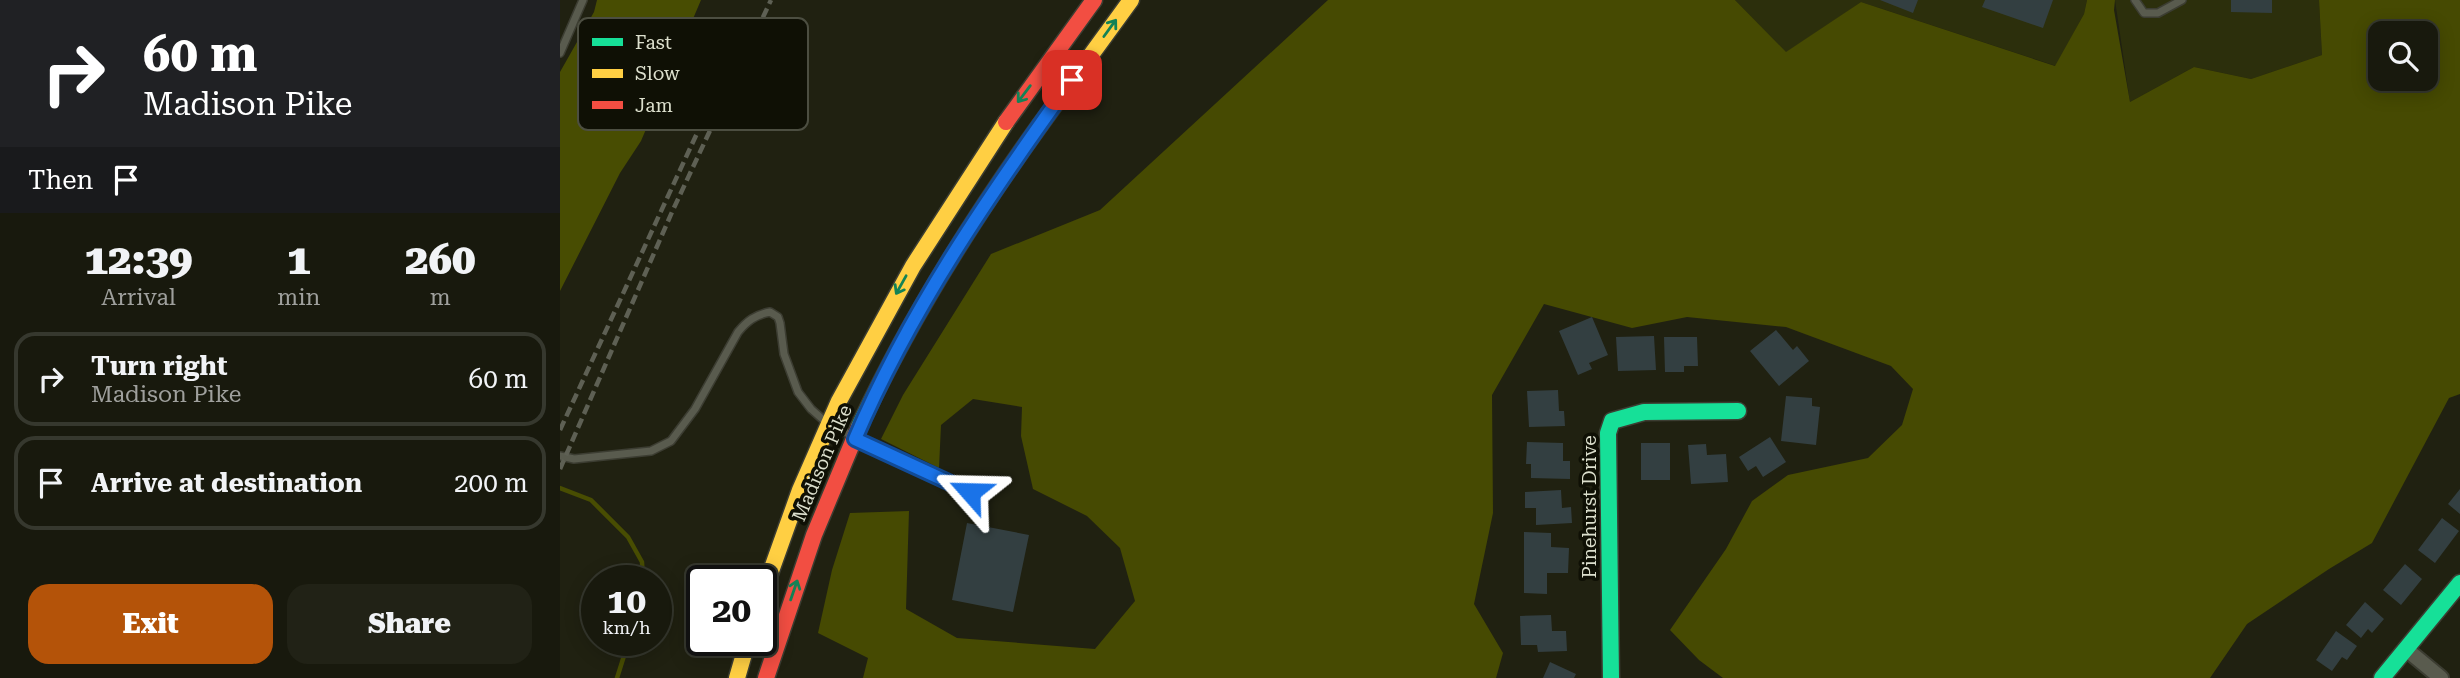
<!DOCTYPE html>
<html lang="en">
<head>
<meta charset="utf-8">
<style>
  :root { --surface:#18190d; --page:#212216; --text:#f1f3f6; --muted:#9fa09d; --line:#36382e; --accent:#b45309 }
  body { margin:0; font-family:"Roboto Serif",serif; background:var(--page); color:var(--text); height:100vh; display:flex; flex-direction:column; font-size:26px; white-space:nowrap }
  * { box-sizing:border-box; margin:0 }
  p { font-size:23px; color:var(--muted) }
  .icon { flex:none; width:38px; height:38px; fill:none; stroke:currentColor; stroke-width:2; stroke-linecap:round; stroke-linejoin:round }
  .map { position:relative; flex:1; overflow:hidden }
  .side { display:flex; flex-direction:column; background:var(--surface); width:560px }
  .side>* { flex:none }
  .hud { background:#202124; color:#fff; overflow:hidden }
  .buttons { position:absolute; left:1808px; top:21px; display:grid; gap:14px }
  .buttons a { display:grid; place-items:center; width:70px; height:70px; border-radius:14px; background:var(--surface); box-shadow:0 4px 18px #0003,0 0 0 2px var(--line); font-size:35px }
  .speed { position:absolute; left:21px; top:565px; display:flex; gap:14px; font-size:35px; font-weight:700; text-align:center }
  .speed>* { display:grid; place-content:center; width:91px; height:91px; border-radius:50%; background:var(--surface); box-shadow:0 4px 18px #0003,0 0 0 2px var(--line); line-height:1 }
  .speed small { font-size:18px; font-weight:400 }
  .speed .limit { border:4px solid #111; border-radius:10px; background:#fff; color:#111 }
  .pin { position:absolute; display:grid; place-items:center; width:60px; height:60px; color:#fff; margin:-30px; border-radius:14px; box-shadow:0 4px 10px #0006 }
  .me { position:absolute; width:77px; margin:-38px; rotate:295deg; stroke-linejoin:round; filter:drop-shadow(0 0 5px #0008) }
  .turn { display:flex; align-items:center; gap:24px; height:147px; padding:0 28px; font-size:32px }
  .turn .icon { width:91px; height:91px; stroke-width:2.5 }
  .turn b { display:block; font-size:49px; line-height:60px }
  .then { display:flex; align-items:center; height:66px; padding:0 28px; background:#0003; gap:14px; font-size:26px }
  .eta { display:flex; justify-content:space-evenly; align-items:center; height:119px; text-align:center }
  .eta b { font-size:42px; font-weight:800; line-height:49px }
  .primary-button { display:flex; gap:14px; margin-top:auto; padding:14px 28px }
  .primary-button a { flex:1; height:80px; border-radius:21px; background:var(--accent); color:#fff; font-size:28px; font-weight:800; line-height:80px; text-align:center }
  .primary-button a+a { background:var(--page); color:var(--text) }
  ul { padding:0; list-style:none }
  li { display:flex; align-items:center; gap:21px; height:94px; margin:0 14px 10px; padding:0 14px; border:4px solid var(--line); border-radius:21px }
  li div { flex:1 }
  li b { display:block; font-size:26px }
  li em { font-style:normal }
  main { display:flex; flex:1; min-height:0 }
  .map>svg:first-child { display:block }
  .built { fill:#2c2f0c }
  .forest { fill:#464a02; fill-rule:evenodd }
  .water { fill:#484d02 }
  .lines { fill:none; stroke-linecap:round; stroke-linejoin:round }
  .stream { stroke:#484d02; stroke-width:4.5 }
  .building { fill:#333f41 }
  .lane-casing { stroke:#3c3d32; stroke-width:10 }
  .street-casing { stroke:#3c3d32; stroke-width:18 }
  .fast-casing { stroke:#3c3d32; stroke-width:19 }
  .slow-casing { stroke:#3c3d32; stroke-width:19 }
  .jam-casing { stroke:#3c3d32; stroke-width:19 }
  .lane { stroke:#595b4e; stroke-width:7 }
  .street { stroke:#595b4e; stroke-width:14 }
  .fast { stroke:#16e098; stroke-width:16 }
  .slow { stroke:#ffcf43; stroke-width:16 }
  .jam { stroke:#f24e42; stroke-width:16 }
  .rail { stroke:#5e6054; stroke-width:4.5; stroke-dasharray:10 5; stroke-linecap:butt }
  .oneway { stroke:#138256 }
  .route-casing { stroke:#114b97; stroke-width:18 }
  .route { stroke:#1a73e8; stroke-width:12 }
  .labels { text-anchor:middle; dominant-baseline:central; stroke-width:7; stroke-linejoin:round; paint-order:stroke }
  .street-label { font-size:19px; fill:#dcdfcd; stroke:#0f1005 }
  .key { fill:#0f1005; stroke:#4c4e41; stroke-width:2 }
  .key-label { font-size:19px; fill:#dcdfcd }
</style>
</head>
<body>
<main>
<section class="side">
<div class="hud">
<div class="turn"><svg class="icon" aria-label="right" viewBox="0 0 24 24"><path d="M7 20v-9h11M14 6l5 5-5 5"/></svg><div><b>60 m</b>Madison Pike</div></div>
<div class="then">Then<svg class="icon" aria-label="arrive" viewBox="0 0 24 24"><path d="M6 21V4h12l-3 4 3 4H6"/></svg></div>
</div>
<div class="eta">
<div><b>12:39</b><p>Arrival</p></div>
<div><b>1</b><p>min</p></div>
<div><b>260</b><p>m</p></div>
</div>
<ul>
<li><svg class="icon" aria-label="right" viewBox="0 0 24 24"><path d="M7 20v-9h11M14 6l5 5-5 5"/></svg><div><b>Turn right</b><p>Madison Pike</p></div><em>60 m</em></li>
<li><svg class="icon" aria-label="arrive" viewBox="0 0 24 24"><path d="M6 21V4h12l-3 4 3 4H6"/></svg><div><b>Arrive at destination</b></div><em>200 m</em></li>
</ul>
<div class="primary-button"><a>Exit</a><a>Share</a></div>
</section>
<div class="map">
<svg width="1900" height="678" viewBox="0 0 1900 678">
  <rect width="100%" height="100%" fill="#202111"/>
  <path class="built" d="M1175 0H1527L1524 14 1496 66 1301 2 1226 53Z
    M1555 0H1759L1762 55 1691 79 1634 67 1570 102Z"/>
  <path class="forest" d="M768 0H1175L1226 52 1301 2 1495 66 1524 14 1527 0H1555L1554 10 1570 102 1634 67 1691 79 1762 55 1759 0H1900V394L1889 398 1812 543 1769 569 1687 624 1650 678H1163L1139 660 1110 630 1166 549 1192 501 1228 475 1308 458 1342 425 1353 389 1331 366 1226 327 1127 317 1072 328 984 304 932 395 933 513 914 604 943 653 936 678H303L308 658 258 633 272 570 290 513 349 511 346 609 397 638 535 649 575 601 560 548 527 516 473 489 461 436 462 407 413 399 381 425 379 468 321 439 343 395 431 254 540 210ZM1820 33H1866V79H1820Z"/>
  <path class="water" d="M37 0H141L81 141 60 173 0 291V72L34 12Z"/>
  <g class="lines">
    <path class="stream" d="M0 488 31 500 68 537 82 562 83 581
      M57 678 69 640"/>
  </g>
  <path class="building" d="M1320 0H1358L1353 13Z
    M1425 0H1493L1483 28 1422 7Z
    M1671 0H1712V13L1671 12Z
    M1032 317 1048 355 1029 363 1032 369 1018 375 999 331Z
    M1216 330 1233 350 1237 346 1249 361 1219 386 1190 351Z
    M1094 336 1096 370 1058 371 1056 337Z
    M1104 337H1137L1138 366H1124V372H1105Z
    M998 390 999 411H1004L1005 426 969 427 967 391Z
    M1226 396 1252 398V406L1260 407 1256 445 1221 441Z
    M1210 437 1226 462 1203 477 1196 466 1188 471 1179 457Z
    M967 442 1003 443V461H1010V479L971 478V464H966Z
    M1081 443H1110V480H1081Z
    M1146 444 1147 455 1166 454 1168 482 1131 484 1128 445Z
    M1900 489V514L1888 504Z
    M1001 490 1002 508 1011 507 1012 523 976 525V508H965V492Z
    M1882 518 1899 531 1875 563 1858 550Z
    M407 523 469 535 453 612 392 600Z
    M964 532 991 533V547L1009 548 1008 573H987V594L964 593Z
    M1845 564 1862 579 1841 605 1823 590Z
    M1805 602 1824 619 1812 633 1808 629 1801 638 1786 625Z
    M991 615 992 631H1006L1007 651 978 652 977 645H961L960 616Z
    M1776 631 1797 646 1787 660 1782 657 1772 671 1756 660Z
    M990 662 1016 674 1014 678H983Z"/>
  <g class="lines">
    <g class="lane-casing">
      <path id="lane" d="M1575 0 1584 13H1598L1622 0
        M0 53 23 0
        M0 456 14 459 91 451 111 441 135 409 178 332C187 321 195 315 210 312L218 317 220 323 224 354 238 392 251 409 268 424 410 492"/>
    </g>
    <g class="street-casing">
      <path id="street" d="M1846 649 1881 678"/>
    </g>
    <g class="fast-casing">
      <path id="fast" d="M299 427C349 320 411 221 480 125
        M1051 678 1048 433 1052 421 1084 412 1178 411
        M1822 678 1900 583"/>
    </g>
    <g class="slow-casing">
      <path id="slow" d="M480 125 571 0
        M201 599 240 490 279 401 353 266 446 122
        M177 678 188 640"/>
    </g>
    <g class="jam-casing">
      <path id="jam" d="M446 122 534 0
        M206 678 254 535 299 427"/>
    </g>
    <use href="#lane" class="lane"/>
    <use href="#street" class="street"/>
    <use href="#fast" class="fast"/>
    <use href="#slow" class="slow"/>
    <use href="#jam" class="jam"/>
    <path class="rail" d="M0 430 139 129
      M0 469 112 212 211 0"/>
  </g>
  <defs><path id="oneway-shaft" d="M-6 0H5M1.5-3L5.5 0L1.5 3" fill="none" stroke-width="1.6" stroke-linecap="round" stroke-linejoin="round" transform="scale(1.75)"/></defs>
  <g class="oneway">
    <use href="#oneway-shaft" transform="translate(550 28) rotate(-54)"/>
    <use href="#oneway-shaft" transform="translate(464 94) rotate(127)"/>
    <use href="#oneway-shaft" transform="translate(341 285) rotate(119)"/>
    <use href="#oneway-shaft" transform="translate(234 590) rotate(-71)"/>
  </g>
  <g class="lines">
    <g class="route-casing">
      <path id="route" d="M410 492 295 439C350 310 430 194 512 80"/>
    </g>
    <use href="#route" class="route"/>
  </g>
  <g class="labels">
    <g class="street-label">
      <text transform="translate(262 463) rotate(-67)">Madison Pike</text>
      <text transform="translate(1029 507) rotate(-90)">Pinehurst Drive</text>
    </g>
  </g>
  <rect x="18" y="18" width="230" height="112" rx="10" class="key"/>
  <rect x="32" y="38" width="31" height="8" fill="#16e098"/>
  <rect x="32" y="69" width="31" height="9" fill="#ffcf43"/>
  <rect x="32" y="101" width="31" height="8" fill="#f24e42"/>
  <g class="key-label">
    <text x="75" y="49">Fast</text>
    <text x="75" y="80">Slow</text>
    <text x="75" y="112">Jam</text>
  </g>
</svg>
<div class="buttons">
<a><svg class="icon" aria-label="search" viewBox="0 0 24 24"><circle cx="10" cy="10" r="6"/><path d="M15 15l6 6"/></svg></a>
</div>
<div class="speed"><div>10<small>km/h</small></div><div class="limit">20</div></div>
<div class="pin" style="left:512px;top:80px;background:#d93025"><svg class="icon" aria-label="arrive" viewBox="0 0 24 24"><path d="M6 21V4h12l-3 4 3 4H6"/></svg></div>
<svg class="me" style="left:410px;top:492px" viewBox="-20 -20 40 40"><path d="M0-17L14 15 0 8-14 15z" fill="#1a73e8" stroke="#fff" stroke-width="4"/></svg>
</div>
</main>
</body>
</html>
